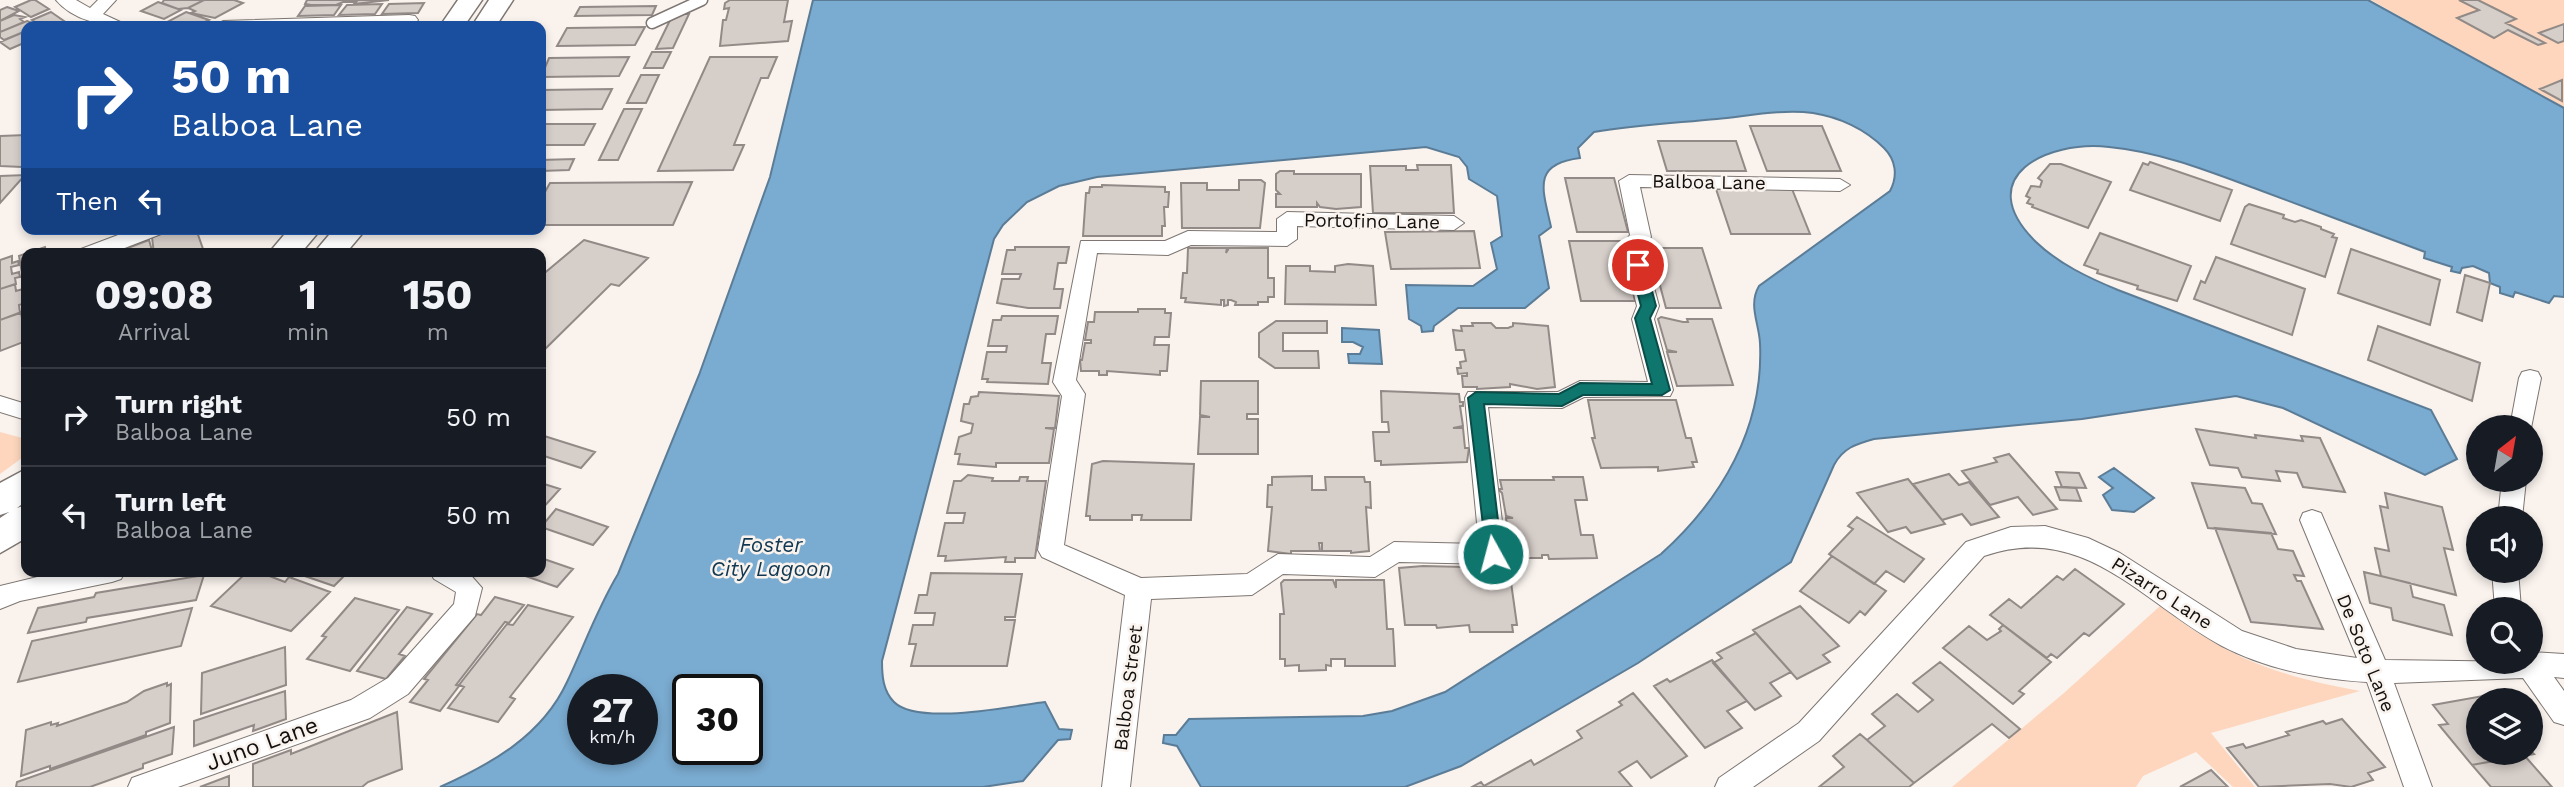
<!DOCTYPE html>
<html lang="en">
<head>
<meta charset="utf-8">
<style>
  :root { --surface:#171b24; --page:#20242c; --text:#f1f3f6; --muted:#9ea1a6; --line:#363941 }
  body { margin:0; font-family:"Work Sans",sans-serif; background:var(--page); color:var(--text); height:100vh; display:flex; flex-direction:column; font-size:26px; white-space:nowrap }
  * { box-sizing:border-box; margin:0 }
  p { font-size:23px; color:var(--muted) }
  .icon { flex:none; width:38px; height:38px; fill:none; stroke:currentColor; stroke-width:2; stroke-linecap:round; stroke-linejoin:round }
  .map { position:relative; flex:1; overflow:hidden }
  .sheet { position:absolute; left:21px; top:248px; width:525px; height:329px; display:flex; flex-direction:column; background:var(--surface); border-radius:14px; box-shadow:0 4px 10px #0003 }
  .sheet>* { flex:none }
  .top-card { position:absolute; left:21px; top:21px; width:525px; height:214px; border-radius:14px; box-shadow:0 4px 10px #0003; background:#1a4fa0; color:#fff; overflow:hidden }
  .needle { width:46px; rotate:31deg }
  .tools { position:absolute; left:2466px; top:415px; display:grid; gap:14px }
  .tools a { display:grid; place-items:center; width:77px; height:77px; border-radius:50%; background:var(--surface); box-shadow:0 4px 10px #0003; font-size:35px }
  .speed { position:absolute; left:567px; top:674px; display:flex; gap:14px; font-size:35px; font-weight:700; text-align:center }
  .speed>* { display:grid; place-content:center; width:91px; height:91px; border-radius:50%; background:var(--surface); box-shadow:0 4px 10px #0003; line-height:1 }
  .speed small { font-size:18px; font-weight:400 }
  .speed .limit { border:4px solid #111; border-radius:10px; background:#fff; color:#111 }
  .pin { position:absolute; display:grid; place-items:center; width:60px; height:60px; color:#fff; margin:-30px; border:4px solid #fff; border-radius:50%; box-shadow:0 2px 7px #0007 }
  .me { position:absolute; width:77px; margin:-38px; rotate:353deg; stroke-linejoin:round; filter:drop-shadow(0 0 5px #0008) }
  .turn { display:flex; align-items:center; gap:24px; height:147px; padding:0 35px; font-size:32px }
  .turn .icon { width:91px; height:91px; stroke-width:2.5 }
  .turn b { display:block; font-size:49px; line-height:60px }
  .then { display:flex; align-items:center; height:66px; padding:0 35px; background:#0003; gap:14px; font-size:26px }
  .eta { display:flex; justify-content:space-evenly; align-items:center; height:119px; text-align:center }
  .eta b { font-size:42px; font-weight:700; line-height:49px }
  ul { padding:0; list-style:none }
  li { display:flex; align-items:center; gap:21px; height:98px; padding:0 35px; border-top:2px solid var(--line) }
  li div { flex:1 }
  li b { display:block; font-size:26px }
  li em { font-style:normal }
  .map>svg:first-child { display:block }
  .green { fill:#fdd6bd }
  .water { fill:#7aabd0; stroke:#5b7c96; stroke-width:2; fill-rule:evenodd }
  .building { fill:#d6cec9; stroke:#928a86; stroke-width:2 }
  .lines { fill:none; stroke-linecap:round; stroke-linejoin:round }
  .service-casing { stroke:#7d7672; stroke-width:13 }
  .minor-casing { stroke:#7d7672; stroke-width:2 }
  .secondary-casing { stroke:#7d7672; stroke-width:3 }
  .service { stroke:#fff; stroke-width:10 }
  .minor { fill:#fff; fill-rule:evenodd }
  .secondary { fill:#fff; fill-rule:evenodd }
  .route { fill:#0f766e; stroke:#0a4d48; stroke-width:2 }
  .labels { text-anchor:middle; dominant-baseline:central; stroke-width:5; stroke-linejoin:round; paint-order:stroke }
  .street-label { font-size:19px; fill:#12100e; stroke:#f9f2ed }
  .water-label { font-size:21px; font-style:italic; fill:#103852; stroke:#f9f2ed }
  .near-street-label { font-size:23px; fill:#12100e; stroke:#f9f2ed }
</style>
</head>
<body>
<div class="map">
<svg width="2564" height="787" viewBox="0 0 2564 787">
  <rect width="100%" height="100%" fill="#f9f2ed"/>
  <path class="green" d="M2371 0H2564V108Z
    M0 432 26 439V455L0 474Z
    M2160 606C2229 659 2275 675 2360 691L2211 733 2255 787H2233L2196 752 2143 776 2136 787H1952L2064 693Z"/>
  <path class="water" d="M813 0H2368L2564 108V297L2554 296 2549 303 2515 292 2513 297 2500 293V287L2490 283 2489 273 2473 266 2462 268 2460 273 2451 271 2452 267 2424 258 2425 252C2371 232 2316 211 2262 191 2213 173 2162 152 2109 147 2047 140 1970 177 2036 242 2059 264 2089 278 2118 290L2431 410 2457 459 2425 475 2283 408 2236 396 2082 419 1874 439C1856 444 1843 448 1834 465L1791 562 1638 663 1461 766 1405 787H1201L1177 746 1163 743 1164 735H1176L1189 719 1363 716 1392 711 1445 692 1661 554C1722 499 1764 427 1760 343 1759 323 1748 305 1759 286L1890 191C1898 176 1896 160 1884 148 1865 129 1839 117 1813 113 1782 109 1748 116 1717 119 1676 123 1635 125 1594 132L1578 148 1580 158C1531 164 1543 190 1551 227L1539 236 1549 288 1525 308H1458L1434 326 1433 331 1422 332 1421 326 1409 319 1406 285 1473 286 1497 269 1491 243 1502 236 1497 196 1469 179 1467 167 1459 157 1426 147 1097 177 1059 186 1027 202 1003 225 994 239 882 661C882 676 883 691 894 702 918 726 1012 706 1045 702L1059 729 1072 730 1070 739 1058 740 1023 781 983 787H440C491 764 542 736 567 682 584 646 597 609 618 574L699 375 770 177ZM583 690H642V749H583ZM688 690H747V749H688Z
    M1342 328 1379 330 1382 364 1349 363 1348 354H1360L1363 347 1353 342H1342Z
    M2114 468 2154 498 2134 512 2112 510 2103 495 2113 488 2099 477Z"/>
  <path class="building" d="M31 0H35L49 9 31 17 15 7Z
    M164 0H204L188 8 178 9 162 3Z
    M204 0H234L243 3 215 18 191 13 195 11 188 8Z
    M307 0H348L336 5H311L305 4Z
    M348 0H389L354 4 356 2H346Z
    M730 0H788L784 22 792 21 788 41 720 46 723 20H726L729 8 724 9 725 3Z
    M2459 0H2478L2516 19 2506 23 2545 43 2538 45 2508 30 2494 38 2457 18 2479 10Z
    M158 2 181 10 164 19 141 11Z
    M424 3 418 13 382 14 389 4Z
    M382 4 375 14 339 15 347 5Z
    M341 5 334 15 298 16 305 6Z
    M656 6 652 15 575 16 580 7Z
    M7 7 19 11 0 21V10Z
    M51 12 67 23 41 26 32 20Z
    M186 12 209 20 197 26H183L169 21Z
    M673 14H689L673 48 656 49Z
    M14 15 25 17 20 19 24 22 0 32V21Z
    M27 21 39 26H26V31L4 40 0 37V32Z
    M2564 24V41L2558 43 2539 33Z
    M645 27 635 45 557 46 567 28Z
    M26 31V42L10 49 0 42Z
    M652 52H671L663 68H644Z
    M629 57 619 76 541 77 549 58Z
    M710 57H777L768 78H761L734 145H744L733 170 658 171Z
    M641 75H659L646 103H627Z
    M2562 80V101L2540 89Z
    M612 89 602 109 541 110V90Z
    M624 109H642L618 160H599Z
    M541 124H595L584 145H541Z
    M1750 126H1822L1841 171H1767Z
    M26 135V162L22 167 0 166V136Z
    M1658 141H1736L1746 171H1667Z
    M574 159 569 170 541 171V160Z
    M2150 162 2232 190 2220 221 2130 190 2143 163 2148 165Z
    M2050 164H2061L2111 182 2088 228 2032 207 2033 205 2027 203 2030 198 2026 196 2031 186 2040 187 2042 181 2038 178Z
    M1417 165H1451L1454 213H1373L1370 166H1406V170H1418Z
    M1280 171H1294V174H1361V207L1336 209 1320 207 1317 203V207H1276V194H1280L1276 190V174Z
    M25 175 0 203V176Z
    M1565 178H1614L1628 232H1577Z
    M1239 180H1261L1265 183 1260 228H1182L1181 183H1207V190H1239Z
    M692 182 673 225H541V199L550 183Z
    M1102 185 1165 187V192H1169L1168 207H1164L1165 226H1162V236H1083L1086 193H1089L1090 187H1102Z
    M1716 189H1792L1810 234H1731Z
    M2249 204 2284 215 2283 218 2295 222 2301 220 2321 227V229L2334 234 2332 237 2337 238 2325 277 2231 244 2245 207Z
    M175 229H196L203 249 189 254H154L152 237Z
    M1474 231 1480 268 1391 269 1385 232Z
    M2100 233 2191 266 2177 301 2137 289 2138 286 2097 273 2098 270 2084 265Z
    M149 240 153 254H126L125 249Z
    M584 240 648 258 619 286 611 284 541 353V276Z
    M1569 241H1620L1627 270 1620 271H1628L1635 301H1581Z
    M45 247 46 254H26V277L23 279 19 256Z
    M1015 247H1069L1066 263H1058L1054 289H1063L1060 308H1028L997 303 1002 279H1019L1021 274H1002L1007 250H1015Z
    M1188 248H1227L1226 253 1229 248H1268V278H1274V297H1268V302H1258V305H1235L1236 302 1231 300H1228V305L1224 306V300H1221V305L1185 302 1186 298H1181L1183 273H1187Z
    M1650 248H1702L1721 308H1666Z
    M2351 249 2440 280 2430 325 2338 293Z
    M12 256V263L18 261 19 265 11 267 12 274 19 272 20 277 15 278 16 284 0 289V260Z
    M2216 257 2305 289 2292 335 2194 299 2201 281 2205 283Z
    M1348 264 1373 266 1376 305 1285 304 1286 266H1310V271L1335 272V266Z
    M2465 275 2490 283 2482 321 2457 312Z
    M15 284 16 291 23 289 26 303 19 305 20 313 0 320V289Z
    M1138 309H1165V313H1171L1169 337H1155L1154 345H1169L1167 371H1160V375L1107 371V375H1099V371H1081L1080 360H1082L1085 343H1091V340H1085L1088 322H1094L1095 312H1138Z
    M21 312 22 318 26 317V321L22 323 26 341 0 351V320Z
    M1002 316H1058L1055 334H1046L1042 363H1051L1048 384 987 382 988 379H982L987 352H1006L1007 346H988L993 320H1001Z
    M1661 317 1683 322H1688L1687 319H1712L1733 385 1677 386 1667 352H1677L1667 350 1658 319Z
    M1276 321H1327V333H1283V351H1318L1319 368H1275L1259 357V333Z
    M1472 323H1491L1496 328H1508L1513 326V323L1548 326 1555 387 1537 389 1510 384V387L1477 389V387H1463L1462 376H1467V373L1458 374 1457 368H1461L1460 362 1466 361 1464 350H1456L1453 330 1462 331 1461 326H1473Z
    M2378 326 2480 363 2472 401 2368 360Z
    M1201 381H1258V414H1247V419H1258V454H1198L1200 417H1210L1200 415Z
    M1381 391 1459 394 1460 402H1463V406H1460L1463 426 1453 428H1463L1465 448H1469L1467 462 1381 465V461H1375L1373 432H1389L1388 422H1382Z
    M979 392 1059 396 1055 428H1045L1054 429 1049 463H996V467L958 464 960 454H955L959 437 971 433 973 424 961 421 964 404H969L971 397 978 396Z
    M1588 400H1676L1686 438H1691L1697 462H1692L1694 467 1658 471V467L1601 468 1592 438H1595Z
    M2196 429 2256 438 2255 435 2303 441 2301 436 2320 438 2345 492 2303 487 2297 473 2276 471 2280 481 2242 477 2238 468 2210 465Z
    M541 435 595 452 581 468 541 455Z
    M2009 454 2057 509 2033 515 2018 497 1990 505 1962 471 1997 462 1994 458Z
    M1103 461 1194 464 1191 520H1141L1142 515H1132V520H1090V516H1086L1092 464Z
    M2056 472 2079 473 2086 488 2062 487Z
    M1949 474 1959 485 1969 482 1999 517 1971 525 1962 514 1942 520 1913 484Z
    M968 475 993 478 992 481H1019L1020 477H1028L1027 481H1046L1035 558H1015V562H1005L1006 557 945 561 946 556H938L945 523H963L965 513H947L954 481H961Z
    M1312 476V490H1326L1325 477H1364L1365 482H1370L1371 508 1366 507 1369 551 1351 553V551H1322V543H1319L1320 551H1291V554L1268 551 1272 507H1267L1268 485H1272V477Z
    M1553 477H1583L1587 500H1575L1581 535H1593L1597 558 1549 559 1548 555H1542V558H1515L1511 555 1510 544H1506L1505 540H1509L1506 518H1513L1506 516 1502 493 1498 489H1502L1500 480H1554Z
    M1908 479 1942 520 1945 524 1911 533 1906 527 1888 532 1857 493Z
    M541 483 560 489 541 510Z
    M2192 483 2245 488 2252 503 2262 504 2276 534 2208 528Z
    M2055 487 2076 488 2081 501 2060 500Z
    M2385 493 2442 507 2453 550 2444 548 2456 595 2381 576 2375 548 2389 551 2380 506 2388 508Z
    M556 509 608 527 593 545 541 527Z
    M1857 517 1924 559 1904 582 1886 571 1874 584 1829 554 1853 529 1848 526Z
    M2215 528 2271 533 2278 549 2293 551 2304 576 2294 575 2297 581H2301L2323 629 2251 622Z
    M1832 556 1886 591 1865 615 1860 611 1849 623 1800 591Z
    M541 558 573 569 557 587 514 572H541Z
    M1423 566 1509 568 1517 625H1512L1513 632H1470L1469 625 1437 628 1436 625H1405L1399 568Z
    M2075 569 2124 604 2089 636 2084 633 2057 658 2051 654 2047 658 1990 615 2009 599 2021 608 2057 576 2063 580Z
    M247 572H259L285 582 289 577 330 592 291 631 211 606Z
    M281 572H348L334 586 296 573 292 577Z
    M2364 572 2410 583 2413 597 2444 605 2452 635 2393 620 2391 608 2370 603Z
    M931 573 1022 574 1015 617H1005V620H1015L1007 666H911L916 644H909L913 625H933L935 613H915L919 595H927Z
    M204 575 196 600 87 618 86 622 28 633 38 608 94 597 96 593Z
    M1284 580H1333L1336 588V580H1384L1387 629H1393L1395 666H1345V659H1331V666L1326 665V670L1299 671V665L1285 666V659H1280V614H1284L1281 583Z
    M495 597 524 605 509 623 505 622 456 685 459 686 440 711 410 702 428 680 424 679 477 614 481 615Z
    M355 598 399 610 350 671 307 659 326 637 322 636Z
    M528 605 573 617 510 697 515 699 498 722 448 708 464 687 459 685 507 624 513 625Z
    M1800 606 1839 646 1823 655 1830 662 1797 679 1753 630Z
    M407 607 432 614 399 654 405 656 386 679 357 671Z
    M192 608 181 646 18 682 32 641Z
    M2003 625 2051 662 2019 691 2024 694 2013 704 1943 648 1969 626 1987 640 2001 631 1999 629Z
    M1756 633 1791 672 1770 683 1781 696 1755 710 1713 663 1722 658 1717 653Z
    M285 647 286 685 201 714 202 673Z
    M1712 660 1747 701 1727 711 1742 728 1705 748 1654 686 1667 679 1670 682Z
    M1940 662 2020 729 2009 738 1992 724 1914 783 1867 740 1885 726 1872 714 1897 694 1918 712 1933 700 1913 683Z
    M167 683V686L171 684 170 723 146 732V735L50 769V766L21 776 26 730 51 722V725L58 723 57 726 127 702 144 691Z
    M285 691 286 719 253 731 254 725 194 746V721Z
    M1633 693 1687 756 1651 778 1637 761 1619 772 1632 787H1472L1481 782 1484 786 1531 760 1534 765 1582 738 1577 731 1622 705 1619 702Z
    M2483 696 2487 700H2478V752L2530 750 2534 754 2472 765 2439 725 2448 724 2433 705Z
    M397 712 402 769 368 782 362 787H253V764L291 750V754Z
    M2342 719 2385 767 2368 773 2373 780 2351 787 2330 784 2259 787 2227 748 2243 744 2246 748 2289 735 2286 732 2323 721 2326 724Z
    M174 727 172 754 143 764V768L90 787H16L17 782Z
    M1860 734 1867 740 1914 783 1909 787H1819L1844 767 1833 756Z
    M2524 755 2552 787H2491L2472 765Z
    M2211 770 2228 787H2180Z
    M229 776V787H200Z"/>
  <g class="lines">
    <g class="service-casing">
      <path id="service" d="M652 23 702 0"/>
    </g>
    <g class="minor-casing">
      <path id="minor" d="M56 0H76L90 8 98 0H116L103 14 129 26C103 27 73 20 56 0Z
        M409 15 415 16 418 20 415 24 214 26 223 21Z
        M1629 175 1840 179 1850 185 1840 191 1640 187 1651 237 1643 247 1659 306 1654 319 1673 390 1670 396 1584 397 1562 408 1488 407 1506 554 1502 561 1493 564 1399 562 1375 577 1283 574 1252 595 1151 599 1130 787H1102L1125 595 1042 557 1038 550 1062 396 1053 382 1081 241H1165L1188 231 1277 232V219L1287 212 1454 216 1464 223 1454 230 1297 226V239L1287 246 1191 245 1168 255 1097 253 1076 380 1085 394 1064 545 1141 578 1247 574 1278 554 1370 557 1394 542 1479 544 1465 398 1468 392H1558L1580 381 1648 382 1632 319 1637 306 1622 245 1630 235 1619 181Z
        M134 229H164L161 234 109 254H78L81 249Z
        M2530 370 2538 372 2541 378 2530 433V427H2510L2519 378 2522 372Z
        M0 396 26 404V420L0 412Z
        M2502 480H2526L2522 518H2498Z
        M2312 510 2321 513 2324 520 2385 660 2530 662V652L2564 654V678L2554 677 2564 691V725L2554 722 2523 678 2394 683 2432 787H2404L2367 682C2318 679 2266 669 2222 646 2142 603 2084 521 1984 556L1819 741 1753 787H1715L1719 778 1799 723 1966 542 2011 527 2045 526 2088 538 2120 553 2242 631 2296 649 2357 658 2300 520 2303 513Z
        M2492 570H2518L2521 609H2495Z
        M58 572H125L121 579 112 582 20 601 0 609V586Z
        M430 572H468L482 588 475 616 408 694 370 718 178 787H128L132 778 351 700 388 678 454 604 456 592 434 579Z"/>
    </g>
    <g class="secondary-casing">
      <path id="secondary" d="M458 0H482L464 26H440Z
        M489 0H513L496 26H472Z
        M289 229H321L300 254H268Z
        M334 229H366L345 254H313Z
        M26 469V501L17 508 26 505V538L0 553V518L9 512 0 515V483Z"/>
    </g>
    <use href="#service" class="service"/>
    <use href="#minor" class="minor"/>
    <use href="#secondary" class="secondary"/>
  </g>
  <path class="route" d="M1638 260 1645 265 1656 306 1650 318 1670 390 1662 395H1583L1562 406 1484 404 1502 554 1499 559H1487L1468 398 1476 392 1559 394 1580 383 1652 384 1635 318 1641 306 1630 265Z"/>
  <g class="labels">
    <g class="street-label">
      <text transform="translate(1709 182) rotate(1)">Balboa Lane</text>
      <text transform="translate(1372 221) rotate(1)">Portofino Lane</text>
      <text transform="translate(2162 593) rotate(33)">Pizarro Lane</text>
      <text transform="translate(2366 653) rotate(68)">De Soto Lane</text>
      <text transform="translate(1128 688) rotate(-83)">Balboa Street</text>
    </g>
    <g class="water-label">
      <text x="771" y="544">Foster<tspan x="771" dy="24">City Lagoon</tspan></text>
    </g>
    <g class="near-street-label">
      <text transform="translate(262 744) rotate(-20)">Juno Lane</text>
    </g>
  </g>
</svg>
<div class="tools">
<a><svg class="needle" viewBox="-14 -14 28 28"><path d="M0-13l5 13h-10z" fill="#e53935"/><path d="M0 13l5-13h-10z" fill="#9ea1a6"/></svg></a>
<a><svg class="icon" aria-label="sound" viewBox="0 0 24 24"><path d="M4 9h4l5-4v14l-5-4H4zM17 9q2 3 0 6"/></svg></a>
<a><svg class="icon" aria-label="search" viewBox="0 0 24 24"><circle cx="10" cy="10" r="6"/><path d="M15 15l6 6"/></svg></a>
<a><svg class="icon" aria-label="layers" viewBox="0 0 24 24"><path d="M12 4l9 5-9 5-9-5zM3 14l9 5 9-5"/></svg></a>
</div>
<div class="speed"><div>27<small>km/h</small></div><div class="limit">30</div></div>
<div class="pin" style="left:1638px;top:265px;background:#d93025"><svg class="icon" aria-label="arrive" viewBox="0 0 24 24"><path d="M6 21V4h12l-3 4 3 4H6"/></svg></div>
<svg class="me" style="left:1493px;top:554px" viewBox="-20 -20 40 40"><circle r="17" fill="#0f766e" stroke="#fff" stroke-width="3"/><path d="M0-11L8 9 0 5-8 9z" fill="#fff"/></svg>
<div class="top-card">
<div class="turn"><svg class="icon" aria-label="right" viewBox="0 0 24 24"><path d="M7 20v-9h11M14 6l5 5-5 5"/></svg><div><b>50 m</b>Balboa Lane</div></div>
<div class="then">Then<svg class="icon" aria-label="left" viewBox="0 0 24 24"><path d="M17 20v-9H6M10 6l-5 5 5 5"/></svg></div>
</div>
<section class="sheet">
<div class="eta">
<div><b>09:08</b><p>Arrival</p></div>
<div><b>1</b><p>min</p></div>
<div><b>150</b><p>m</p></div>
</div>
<ul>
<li><svg class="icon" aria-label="right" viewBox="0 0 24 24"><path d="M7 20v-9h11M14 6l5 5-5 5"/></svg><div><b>Turn right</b><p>Balboa Lane</p></div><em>50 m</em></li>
<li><svg class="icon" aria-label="left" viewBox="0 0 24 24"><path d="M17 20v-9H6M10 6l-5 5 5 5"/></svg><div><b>Turn left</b><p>Balboa Lane</p></div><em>50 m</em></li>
</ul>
</section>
</div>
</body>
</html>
